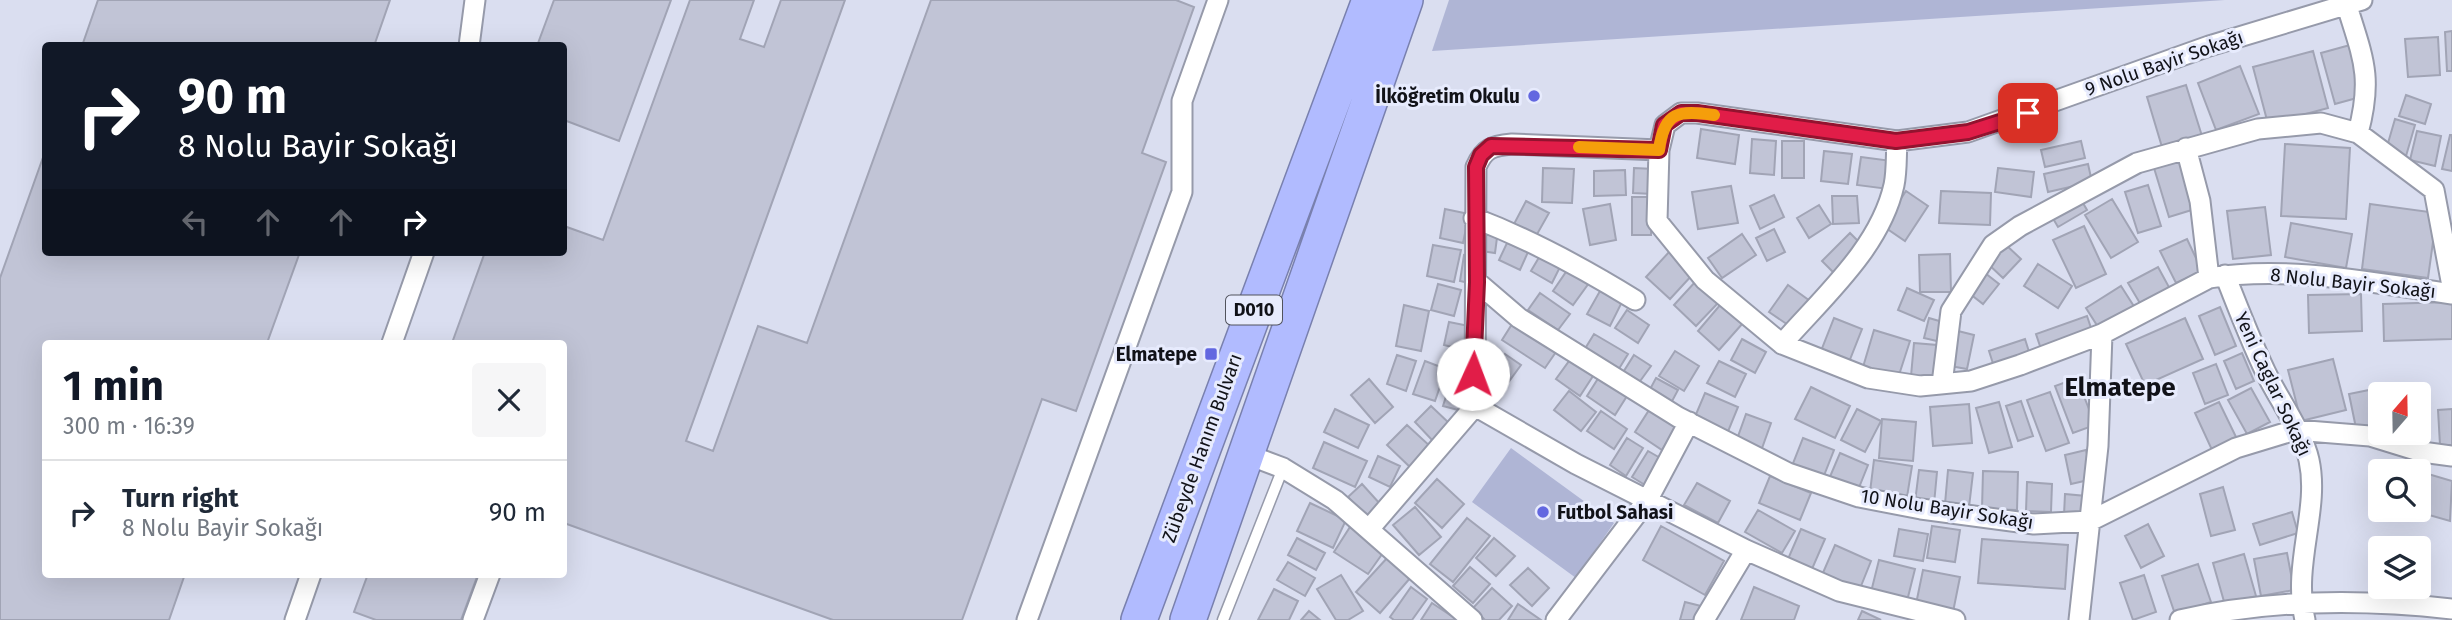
<!DOCTYPE html>
<html lang="en">
<head>
<meta charset="utf-8">
<style>
  :root { --surface:#fff; --page:#f6f6f7; --text:#1f2937; --muted:#747a83; --line:#e0e1e3; --accent:#111827 }
  body { margin:0; font-family:"Fira Sans",sans-serif; background:var(--page); color:var(--text); height:100vh; display:flex; flex-direction:column; font-size:26px; white-space:nowrap }
  * { box-sizing:border-box; margin:0 }
  p { font-size:23px; color:var(--muted) }
  .icon { flex:none; width:38px; height:38px; fill:none; stroke:currentColor; stroke-width:2; stroke-linecap:round; stroke-linejoin:round }
  .map { position:relative; flex:1; overflow:hidden }
  .panel { position:absolute; left:42px; top:340px; width:525px; height:238px; display:flex; flex-direction:column; background:var(--surface); border-radius:7px; box-shadow:0 7px 28px #0002 }
  .panel>* { flex:none }
  .guide { position:absolute; left:42px; top:42px; width:525px; height:214px; border-radius:7px; box-shadow:0 7px 28px #0002; background:#111827; color:#fff; overflow:hidden }
  .needle { width:46px; rotate:20deg }
  .buttons { position:absolute; left:2368px; top:382px; display:grid; gap:14px }
  .buttons a { display:grid; place-items:center; width:63px; height:63px; border-radius:7px; background:var(--surface); box-shadow:0 7px 28px #0002; font-size:35px }
  .pin { position:absolute; display:grid; place-items:center; width:60px; height:60px; color:#fff; margin:-30px; border-radius:14px; box-shadow:0 4px 10px #0006 }
  .me { position:absolute; width:77px; margin:-38px; rotate:2deg; stroke-linejoin:round; filter:drop-shadow(0 0 5px #0008) }
  .turn { display:flex; align-items:center; gap:24px; height:147px; padding:0 21px; font-size:32px }
  .turn .icon { width:91px; height:91px; stroke-width:2.5 }
  .turn b { display:block; font-size:49px; line-height:60px }
  .lanes { display:flex; align-items:center; height:66px; padding:0 21px; background:#0003; justify-content:center; gap:35px; direction:ltr }
  .lanes .off { opacity:.35 }
  .round { display:grid; place-items:center; flex:none; width:74px; height:74px; border-radius:7px; background:var(--page) }
  .summary { display:flex; align-items:center; justify-content:space-between; height:119px; padding:0 21px }
  h1 { font-size:42px; font-weight:700; line-height:52px; color:var(--accent) }
  ul { padding:0; list-style:none }
  li { display:flex; align-items:center; gap:21px; height:105px; padding:0 21px; border-top:2px solid var(--line) }
  li div { flex:1 }
  li b { display:block; font-size:26px }
  li em { font-style:normal }
  .map>svg:first-child { display:block }
  .green { fill:#afb5d5 }
  .building { fill:#c1c4d6; stroke:#a1a4b5; stroke-width:2 }
  .lines { fill:none; stroke-linecap:round; stroke-linejoin:round }
  .lane-casing { stroke:#969aaa; stroke-width:13 }
  .street-casing { stroke:#969aaa; stroke-width:23 }
  .highway-casing { stroke:#7980ae; stroke-width:38 }
  .lane { stroke:#fff; stroke-width:10 }
  .street { stroke:#fff; stroke-width:19 }
  .highway { stroke:#b1bbff; stroke-width:35 }
  .route-casing { stroke:#92132f; stroke-width:18 }
  .route { stroke:#e11d48; stroke-width:12 }
  .slow { stroke:#f59e0b; stroke-width:12 }
  .poi-dot { fill:#6267e0; stroke:#e7ebfd; stroke-width:2.5 }
  .labels { text-anchor:middle; dominant-baseline:central; stroke-width:6; stroke-linejoin:round; paint-order:stroke }
  .shield { fill:#e7ebfd; stroke:#51535d; stroke-width:2 }
  .shield-label { font-size:18px; font-weight:bold; fill:#111218 }
  .street-label { font-size:19px; fill:#111218; stroke:#e7ebfd }
  .poi-label { font-size:19px; font-weight:bold; fill:#111218; stroke:#e7ebfd; text-anchor:end }
  .district-label { font-size:26px; font-weight:bold; fill:#111218; stroke:#e7ebfd }
</style>
</head>
<body>
<div class="map">
<svg width="2452" height="620" viewBox="0 0 2452 620">
  <rect width="100%" height="100%" fill="#dadef0"/>
  <path class="green" d="M1449 0H2225L1432 51Z
    M1511 448 1614 523 1576 578 1472 502Z"/>
  <path class="building" d="M98 0H390L374 46H82Z
    M554 0H671L619 141 564 120V46H537Z
    M690 0H754L740 39 764 47 781 0H845L686 441 713 451 758 326 807 343 931 0H1176L1194 7 1142 153 1166 162 1076 411 1042 399 962 620H833L564 523V343H452L485 252H564V226L603 240Z
    M2452 31V71H2447L2445 32Z
    M2438 37 2440 75 2408 77 2405 39Z
    M2350 45 2364 96 2335 104 2321 53Z
    M2313 51 2328 108 2268 124 2253 67Z
    M2240 66 2259 114 2216 130 2198 83Z
    M2186 85 2202 136 2162 147 2147 97Z
    M2406 95 2431 104 2425 124 2399 116Z
    M2395 119 2415 125 2406 156 2386 150Z
    M1701 129 1739 135 1735 164 1697 158Z
    M2417 131 2441 136 2435 166 2410 160Z
    M2450 135H2452V171L2442 169Z
    M1752 139 1776 141 1774 175 1750 173Z
    M1782 141H1804V178H1782Z
    M2081 141 2085 158 2045 167 2041 150Z
    M2285 144 2350 148 2346 219 2281 216Z
    M46 149V252H300L267 343H46V574H185L169 620H0V278Z
    M1824 151 1852 154 1848 184 1821 181Z
    M1861 157 1892 161 1888 189 1857 185Z
    M2181 160 2195 209 2169 217 2154 168Z
    M2088 164 2092 182 2048 192 2044 174Z
    M1543 168 1574 169 1572 203 1542 202Z
    M1634 168 1654 169 1653 194 1633 193Z
    M1998 168 2034 172 2031 197 1995 192Z
    M1625 170 1626 195 1594 196V171Z
    M2148 185 2161 226 2138 233 2125 192Z
    M1731 186 1738 223 1698 229 1692 192Z
    M1906 191 1928 206 1905 241 1883 226Z
    M1941 191 1991 193 1990 225 1939 223Z
    M1774 195 1784 217 1760 229 1750 206Z
    M1832 196H1857L1859 223 1833 224Z
    M1632 197H1652L1651 235H1632Z
    M2080 198 2087 210 2058 227 2051 215Z
    M2112 199 2138 242 2111 258 2085 215Z
    M1526 201 1549 213 1536 236 1514 224Z
    M1610 204 1616 240 1590 245 1583 209Z
    M2370 204 2437 213 2428 278 2362 269Z
    M1819 205 1831 224 1809 238 1797 218Z
    M2265 207 2271 255 2233 259 2227 211Z
    M1445 209 1469 214 1463 243 1440 238Z
    M2291 223 2352 234 2346 268 2285 257Z
    M2084 226 2106 274 2076 288 2053 240Z
    M1484 228 1498 230 1495 253 1481 251Z
    M1774 229 1785 252 1767 261 1756 238Z
    M1850 233 1862 245 1834 273 1822 261Z
    M1742 234 1756 255 1722 278 1708 258Z
    M2187 239 2202 271 2176 283 2160 251Z
    M1507 243 1528 252 1520 270 1499 260Z
    M2005 244 2021 259 2003 278 1987 263Z
    M1433 245 1461 250 1454 282 1427 276Z
    M1670 251 1694 273 1670 299 1646 277Z
    M1541 254 1561 265 1552 283 1531 271Z
    M1950 254 1951 292H1920L1919 255Z
    M1464 255 1473 257 1469 283 1460 281Z
    M2038 264 2072 286 2058 308 2024 286Z
    M2158 267 2170 289 2141 305 2128 283Z
    M1568 269 1589 283 1573 305 1553 291Z
    M1985 273 1999 284 1983 304 1969 293Z
    M1696 281 1718 303 1696 326 1674 305Z
    M1438 284 1461 290 1454 316 1431 310Z
    M1788 285 1810 301 1791 327 1769 312Z
    M2121 286 2135 308 2100 330 2086 308Z
    M1907 288 1934 300 1924 321 1898 310Z
    M1600 291 1622 302 1610 326 1587 314Z
    M1540 293 1570 314 1558 330 1528 310Z
    M2361 294 2362 331 2309 333 2308 295Z
    M2452 302V339L2384 341 2383 304Z
    M1721 304 1743 323 1719 350 1698 331Z
    M1404 305 1429 311 1421 351 1396 346Z
    M2220 307 2236 346 2215 355 2199 316Z
    M1627 310 1649 325 1638 343 1615 328Z
    M2087 316 2093 334 2042 352 2036 334Z
    M1834 318 1862 329 1849 362 1821 351Z
    M1929 318 1946 323 1941 342 1924 338Z
    M2185 318 2203 359 2145 385 2126 344Z
    M1514 321 1558 349 1545 368 1502 340Z
    M1449 322 1469 326 1464 350 1444 345Z
    M1874 330 1910 341 1898 378 1863 367Z
    M1958 331 1974 335 1967 369 1950 366Z
    M1594 334 1628 354 1617 372 1583 352Z
    M1742 339 1766 352 1755 373 1731 360Z
    M2025 339 2031 358 1995 370 1989 351Z
    M1914 343 1937 345 1934 378 1911 376Z
    M1675 351 1699 366 1684 391 1659 376Z
    M2242 353 2254 381 2236 389 2224 361Z
    M1505 354 1521 365 1502 391 1487 380Z
    M1397 355 1416 361 1406 391 1387 384Z
    M1634 355 1651 366 1638 384 1622 374Z
    M1572 357 1595 373 1580 396 1556 379Z
    M2333 359 2346 410 2301 421 2288 370Z
    M1425 361 1446 369 1435 401 1413 394Z
    M1719 361 1746 374 1735 397 1707 383Z
    M2216 364 2228 395 2205 404 2193 373Z
    M1453 374 1468 379 1458 410 1443 406Z
    M1599 377 1627 396 1615 415 1587 396Z
    M1656 378 1678 390 1670 405 1648 393Z
    M2077 378 2095 425 2073 433 2055 386Z
    M1369 379 1393 407 1375 423 1351 395Z
    M1811 387 1850 406 1835 438 1795 419Z
    M2251 388 2270 422 2247 434 2228 400Z
    M2374 389 2380 424 2356 428 2349 394Z
    M1569 391 1596 412 1581 431 1554 410Z
    M2050 392 2069 443 2046 451 2027 400Z
    M1705 393 1738 407 1727 434 1694 419Z
    M2418 394H2428L2429 427H2418Z
    M2021 401 2033 436 2018 441 2006 406Z
    M1999 402 2012 447 1989 453 1976 408Z
    M2219 402 2237 439 2212 450 2195 413Z
    M1969 404 1972 443 1933 446 1930 407Z
    M1431 406 1450 424 1433 441 1415 422Z
    M1651 407 1678 424 1662 450 1635 432Z
    M1335 409 1369 425 1358 448 1324 432Z
    M1857 409 1881 421 1865 452 1841 440Z
    M2452 409V445H2440L2438 410Z
    M1601 411 1627 429 1614 449 1587 431Z
    M1746 414 1771 423 1761 451 1736 442Z
    M1882 419 1916 422 1913 461 1879 458Z
    M1407 425 1432 448 1412 469 1387 445Z
    M1627 438 1643 448 1626 476 1610 465Z
    M1803 438 1834 450 1823 478 1792 466Z
    M1324 442 1367 461 1355 487 1313 468Z
    M2086 450 2093 479 2071 484 2065 455Z
    M1648 451 1662 459 1645 485 1632 477Z
    M1840 453 1868 465 1858 490 1829 479Z
    M1378 456 1400 466 1390 487 1369 477Z
    M1874 460 1912 466 1907 497 1870 492Z
    M2395 464 2418 471H2393Z
    M1919 470 1937 472 1934 504 1915 502Z
    M1948 470 1973 473 1969 507 1945 504Z
    M1983 471 2018 472 2017 510 1982 509Z
    M2418 471 2452 481 2450 521 2408 509H2418Z
    M1770 476 1811 493 1800 520 1759 503Z
    M1437 479 1464 504 1442 528 1415 503Z
    M2027 482 2052 484 2051 512 2026 511Z
    M1697 483 1730 501 1718 523 1684 505Z
    M1362 484 1381 505 1367 518 1348 497Z
    M2223 487 2235 530 2211 536 2200 494Z
    M2065 494 2086 496 2084 516 2064 515Z
    M1310 503 1346 520 1333 548 1297 531Z
    M1415 507 1441 537 1419 555 1393 525Z
    M1758 510 1795 531 1782 553 1745 532Z
    M2292 512 2298 533 2260 545 2253 524Z
    M1467 518 1490 536 1453 582 1430 564Z
    M2148 524 2164 556 2141 568 2125 536Z
    M1661 526 1724 561 1705 595 1643 560Z
    M1932 526 1960 530 1955 562 1927 558Z
    M1350 527 1385 550 1368 574 1334 552Z
    M1801 529 1825 539 1812 569 1788 559Z
    M1899 529 1928 534 1923 561 1894 556Z
    M1297 538 1325 553 1316 570 1288 555Z
    M1494 538 1515 556 1496 576 1476 558Z
    M1982 539 2068 545 2065 589 1978 583Z
    M1835 545 1871 561 1859 591 1822 575Z
    M2287 553 2294 590 2261 596 2254 559Z
    M2244 554 2256 596 2225 605 2213 563Z
    M1388 557 1411 577 1380 613 1356 592Z
    M1879 560 1915 569 1907 601 1871 592Z
    M1288 562 1315 578 1305 596 1277 580Z
    M2198 564 2211 602 2175 614 2162 576Z
    M1470 567 1490 584 1473 603 1453 586Z
    M1528 568 1549 588 1532 606 1510 585Z
    M1923 570 1960 577 1953 612 1916 604Z
    M368 574H478L461 620H376L354 612Z
    M1341 575 1363 611 1348 620H1336L1317 589Z
    M2144 575 2156 612 2133 620 2120 583Z
    M1411 587 1427 599 1412 620H1394L1390 617Z
    M1754 587 1799 606 1794 620H1741Z
    M1492 588 1512 606 1499 620H1485L1473 608Z
    M1274 589 1298 601 1289 620H1258Z
    M1685 602 1701 606 1697 620H1680Z
    M1432 603 1456 619 1455 620H1421Z
    M1518 604 1541 620H1508Z
    M1309 611 1320 620H1301Z
    M1862 611 1881 620H1858Z"/>
  <g class="lines">
    <g class="lane-casing">
      <path id="lane" d="M1223 620 1283 468"/>
    </g>
    <g class="street-casing">
      <path id="street" d="M2347 6C2363 58 2373 77 2358 133
        M469 46 475 0
        M2186 148 2200 201 2209 278
        M1659 150 1665 125 1681 113H1697L1897 141 1968 132 2209 46 2362 0
        M1474 218C1532 240 1583 268 1635 300
        M2225 275C2239 310 2252 345 2269 379 2281 402 2304 436 2309 460 2320 510 2292 564 2305 620
        M1477 282 1519 318 1678 417 1788 473 1859 497 1921 509 2034 524 2090 521 2236 448 2295 430 2370 436 2422 452 2452 456
        M392 343 424 252
        M1782 344C1823 297 1880 248 1894 185 1897 171 1896 155 1897 141
        M1942 384 1951 311 1993 245 2020 226 2137 163 2258 129 2321 123 2358 133 2434 190 2452 286
        M1475 406 1576 464 1746 550 1839 591 1955 620
        M1246 454 1283 468 1335 500 1472 620
        M1370 528 1475 406 1476 167C1484 148 1492 146 1512 144L1659 150 1657 221 1705 280 1782 344 1868 378 1920 386 1971 381 2020 365 2102 334 2209 278C2289 265 2372 283 2452 294
        M295 620 311 574
        M473 620 490 574
        M1027 620 1182 192V101L1218 0
        M1556 620 1648 499 1689 422
        M1704 620 1746 550
        M2079 620 2098 446 2102 334
        M2180 620C2269 599 2362 599 2452 609"/>
    </g>
    <g class="highway-casing">
      <path id="highway" d="M1139 620 1370 0
        M1188 620 1405 0"/>
    </g>
    <use href="#lane" class="lane"/>
    <use href="#street" class="street"/>
    <use href="#highway" class="highway"/>
  </g>
  <g class="lines">
    <g class="route-casing">
      <path id="route" d="M1473 374 1477 282 1476 167 1481 155 1491 146 1659 150 1664 125 1681 113H1697L1896 141 1968 132 2028 113"/>
    </g>
    <use href="#route" class="route"/>
    <path class="slow" d="M1579 147 1659 150C1664 111 1679 110 1714 115"/>
  </g>
  <g class="poi-dot">
    <circle cx="1534" cy="96" r="7"/>
    <rect x="1204" y="347" width="14" height="14" rx="3.5"/>
    <circle cx="1543" cy="512" r="7"/>
  </g>
  <g class="labels">
    <rect class="shield" x="1226" y="295.5" width="56" height="29" rx="5"/>
    <g class="shield-label">
      <text x="1254" y="310">D010</text>
    </g>
    <g class="street-label">
      <text transform="translate(2164 63) rotate(-19)">9 Nolu Bayir Sokağı</text>
      <text transform="translate(2353 283) rotate(6)">8 Nolu Bayir Sokağı</text>
      <text transform="translate(2273 384) rotate(65)">Yeni Caglar Sokağı</text>
      <text transform="translate(1202 448) rotate(-70)">Zübeyde Hanım Bulvarı</text>
      <text transform="translate(1947 509) rotate(9)">10 Nolu Bayir Sokağı</text>
    </g>
    <g class="poi-label">
      <text x="1520" y="96">İlköğretim Okulu</text>
      <text x="1197" y="354">Elmatepe</text>
      <text x="1557" y="512" text-anchor="start">Futbol Sahasi</text>
    </g>
    <g class="district-label">
      <text x="2120" y="387">Elmatepe</text>
    </g>
  </g>
</svg>
<div class="buttons">
<a><svg class="needle" viewBox="-14 -14 28 28"><path d="M0-13l5 13h-10z" fill="#e53935"/><path d="M0 13l5-13h-10z" fill="#747a83"/></svg></a>
<a><svg class="icon" aria-label="search" viewBox="0 0 24 24"><circle cx="10" cy="10" r="6"/><path d="M15 15l6 6"/></svg></a>
<a><svg class="icon" aria-label="layers" viewBox="0 0 24 24"><path d="M12 4l9 5-9 5-9-5zM3 14l9 5 9-5"/></svg></a>
</div>
<div class="pin" style="left:2028px;top:113px;background:#d93025"><svg class="icon" aria-label="arrive" viewBox="0 0 24 24"><path d="M6 21V4h12l-3 4 3 4H6"/></svg></div>
<svg class="me" style="left:1473px;top:374px" viewBox="-20 -20 40 40"><circle r="19" fill="#fff"/><path d="M0-13L10 11 0 6-10 11z" fill="#e11d48"/></svg>
<div class="guide">
<div class="turn"><svg class="icon" aria-label="right" viewBox="0 0 24 24"><path d="M7 20v-9h11M14 6l5 5-5 5"/></svg><div><b>90 m</b>8 Nolu Bayir Sokağı</div></div>
<div class="lanes"><svg class="icon off" aria-label="left" viewBox="0 0 24 24"><path d="M17 20v-9H6M10 6l-5 5 5 5"/></svg><svg class="icon off" aria-label="ahead" viewBox="0 0 24 24"><path d="M12 20V5M6 11l6-6 6 6"/></svg><svg class="icon off" aria-label="ahead" viewBox="0 0 24 24"><path d="M12 20V5M6 11l6-6 6 6"/></svg><svg class="icon" aria-label="right" viewBox="0 0 24 24"><path d="M7 20v-9h11M14 6l5 5-5 5"/></svg></div>
</div>
<section class="panel">
<div class="summary"><div><h1>1 min</h1><p>300 m · 16:39</p></div><a class="round"><svg class="icon" aria-label="close" viewBox="0 0 24 24"><path d="M6 6l12 12M18 6L6 18"/></svg></a></div>
<ul>
<li><svg class="icon" aria-label="right" viewBox="0 0 24 24"><path d="M7 20v-9h11M14 6l5 5-5 5"/></svg><div><b>Turn right</b><p>8 Nolu Bayir Sokağı</p></div><em>90 m</em></li>
</ul>
</section>
</div>
</body>
</html>
